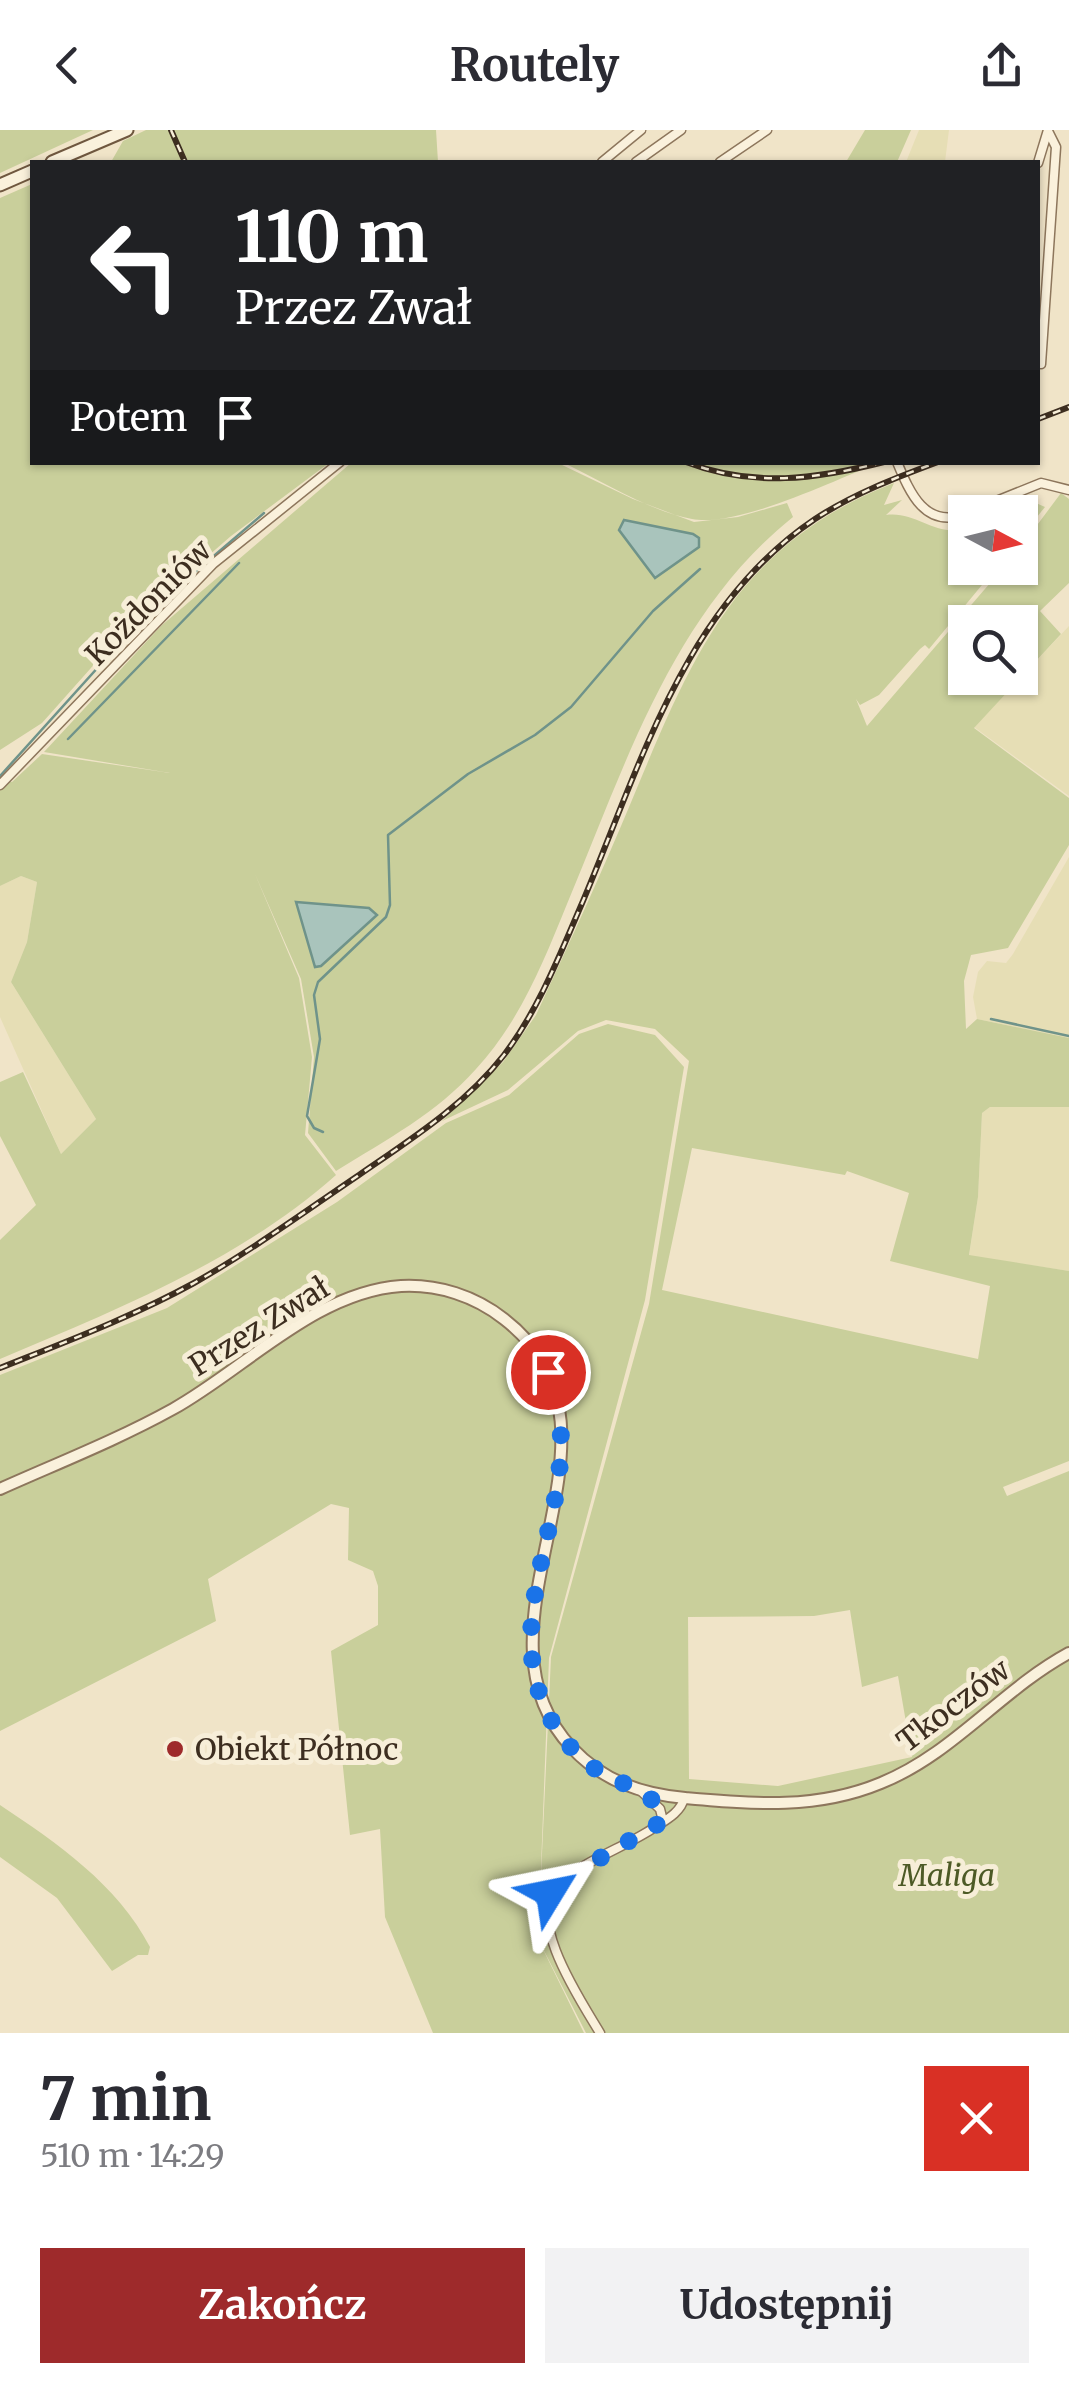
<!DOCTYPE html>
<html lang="pl">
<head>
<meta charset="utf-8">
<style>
  :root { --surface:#fff; --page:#f2f2f3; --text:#2b2b33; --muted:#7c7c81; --accent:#9e2a2b }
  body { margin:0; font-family:Merriweather,serif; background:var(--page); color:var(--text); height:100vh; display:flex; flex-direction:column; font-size:38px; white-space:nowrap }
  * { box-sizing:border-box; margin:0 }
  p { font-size:32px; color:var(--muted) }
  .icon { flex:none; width:55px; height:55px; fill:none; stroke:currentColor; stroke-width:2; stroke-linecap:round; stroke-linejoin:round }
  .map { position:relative; height:1903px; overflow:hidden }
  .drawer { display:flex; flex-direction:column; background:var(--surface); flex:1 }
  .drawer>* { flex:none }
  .guide { position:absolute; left:30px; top:30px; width:1010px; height:305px; border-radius:0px; box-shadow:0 2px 8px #0004; background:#202124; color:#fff; overflow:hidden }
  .needle { width:65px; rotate:97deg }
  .buttons { position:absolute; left:948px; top:365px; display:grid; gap:20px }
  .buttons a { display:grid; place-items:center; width:90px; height:90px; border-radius:0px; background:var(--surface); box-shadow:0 2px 8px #0004; font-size:50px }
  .pin { position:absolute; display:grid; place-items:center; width:85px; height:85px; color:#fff; margin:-42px; border:5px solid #fff; border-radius:50%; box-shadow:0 2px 10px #0007 }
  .me { position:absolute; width:110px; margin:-55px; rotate:55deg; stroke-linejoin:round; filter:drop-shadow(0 0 8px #0008) }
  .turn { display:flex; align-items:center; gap:35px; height:210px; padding:0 40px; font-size:45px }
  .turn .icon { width:130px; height:130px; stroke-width:2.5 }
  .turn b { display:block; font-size:70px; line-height:85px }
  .then { display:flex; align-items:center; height:95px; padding:0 40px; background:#0003; gap:20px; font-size:38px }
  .round { display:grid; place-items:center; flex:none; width:105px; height:105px; border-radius:0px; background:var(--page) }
  .summary { display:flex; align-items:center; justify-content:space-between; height:170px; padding:0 40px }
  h1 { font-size:60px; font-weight:700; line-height:75px }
  .button { display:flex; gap:20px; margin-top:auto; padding:20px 40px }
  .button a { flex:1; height:115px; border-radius:0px; background:var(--accent); color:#fff; font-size:40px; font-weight:700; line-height:115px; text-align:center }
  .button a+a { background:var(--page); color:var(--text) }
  header { display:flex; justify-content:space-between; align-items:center; height:130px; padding:0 40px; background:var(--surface); font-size:45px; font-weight:700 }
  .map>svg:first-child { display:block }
  .farmland { fill:#e6deb5 }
  .green { fill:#c9cf9b; fill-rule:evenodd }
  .water { fill:#a9c4bc; stroke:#6f938a; stroke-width:2.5 }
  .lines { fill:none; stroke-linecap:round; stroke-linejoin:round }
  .stream { stroke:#6f938a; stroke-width:2.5 }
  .minor-casing { stroke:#8d765c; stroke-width:11 }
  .tertiary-casing { stroke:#8d765c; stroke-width:14 }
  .secondary-casing { stroke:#6f573f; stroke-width:15 }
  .minor { stroke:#faf1dc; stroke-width:8 }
  .tertiary { stroke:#faf1dc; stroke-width:10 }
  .secondary { stroke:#faf1dc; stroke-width:11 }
  .rail-casing { stroke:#3d2e20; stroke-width:6 }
  .rail { stroke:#f7eed8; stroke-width:2.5; stroke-dasharray:8; stroke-linecap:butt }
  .route { stroke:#1a73e8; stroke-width:18; stroke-dasharray:0 32.4 }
  .poi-dot { fill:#9e2a2b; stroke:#f7eed8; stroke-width:4 }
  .labels { text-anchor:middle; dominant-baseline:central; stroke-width:10; stroke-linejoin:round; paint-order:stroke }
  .street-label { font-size:30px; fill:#3d2e20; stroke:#f7eed8 }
  .poi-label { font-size:30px; fill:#3d2e20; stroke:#f7eed8; text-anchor:start }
  .park-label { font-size:30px; font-style:italic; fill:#4d5a26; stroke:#f7eed8 }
</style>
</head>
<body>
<header><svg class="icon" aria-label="back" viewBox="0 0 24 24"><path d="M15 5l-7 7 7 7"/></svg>Routely<svg class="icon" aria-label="share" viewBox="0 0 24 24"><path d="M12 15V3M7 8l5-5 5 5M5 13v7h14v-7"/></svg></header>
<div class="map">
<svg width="1069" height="1903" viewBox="0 0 1069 1903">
  <rect width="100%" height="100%" fill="#f0e4c8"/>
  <path class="farmland" d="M919 0H949L945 32H906Z
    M1069 496V666L974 597Z
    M1069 727V908L977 889 973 867 978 842 987 831 1006 833 1013 824Z
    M21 746 37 752 27 812 11 852 96 989 61 1024 0 887V756Z
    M990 977H1069V1141L969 1126 978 1067 982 983Z"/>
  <path class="green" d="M0 0H93L0 43Z
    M146 0H436L438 32H111L123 11Z
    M865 0H911L897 32H846Z
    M32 54V332L329 333 231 406 131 493 42 593 0 620V68Z
    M351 333H558L633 369 694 392 738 387 787 373 793 387C672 484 625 636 567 774 543 833 520 891 476 939 437 983 386 1010 336 1041L308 1003 314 927 301 849 255 744 299 848 312 927 305 1005 336 1045C239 1131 118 1179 0 1229V1110L36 1075 0 1006V952L23 942 61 1024 96 989 11 852 27 812 37 752 21 746 0 756V649L12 652 42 624 170 643 44 622 161 496Z
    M564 333H878C835 350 737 398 692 389 649 381 604 352 564 333Z
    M894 353 884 375 902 370 886 385C916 381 935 407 965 399V438H996L929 519 925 515 920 519 879 565 860 575 856 569 867 596 1003 438H1020V418L1061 363 1069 369V453L1040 481 1061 504 974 598 1069 668V715L1008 818 971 825 964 851 966 899 977 889 1069 908V977H990L982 983 978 1067 969 1125 1069 1141V1331L1003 1357 1007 1366 1069 1341V1903H586L537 1807 584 1903H433L385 1787 380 1699 350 1705 331 1521 378 1495V1456L373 1441 348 1430 349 1378 331 1374 208 1449 216 1491 0 1601V1245L167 1178 337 1072 446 993 509 965 579 904 608 894 655 905 684 937 645 1170 549 1528 539 1789 551 1527 649 1174 689 931 655 899 606 890 578 901 508 960 442 991 503 932 536 885C569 814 602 742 632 670 692 526 737 414 894 353ZM965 492H1020V548H965ZM692 1018 845 1045 847 1041 909 1063 890 1131 990 1156 978 1229 662 1160ZM850 1480 862 1557 898 1546 912 1627 778 1656 689 1649 688 1487 814 1486Z
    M1027 369 1045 377 1020 408V382H1002Z
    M0 1675C57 1713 117 1754 150 1817L148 1825H138L112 1841 57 1768 0 1727Z"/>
  <path class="water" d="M624 390 693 404 699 408V417L655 448 619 400Z
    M296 772 369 778 377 785 321 836 315 837Z"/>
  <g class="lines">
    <path class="stream" d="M68 609 239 433
      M0 646 147 483 264 383
      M991 889 1069 906
      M323 1002 314 998 307 986 320 909 314 865 318 852 386 787 390 775 388 705 468 644 535 605 571 577 653 481 700 439"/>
    <g class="minor-casing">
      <path id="minor" d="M602 32 641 0
        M636 32 681 0
        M720 32 767 0
        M1038 33 1048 0
        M1041 234 1056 17 1048 1
        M897 332C910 363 925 399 965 384
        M969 382 1041 353 1069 360
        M0 655 213 434 340 332
        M640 1660 660 1679 663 1691
        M600 1903C581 1871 524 1787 558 1755 583 1731 623 1718 652 1699 664 1691 681 1683 684 1668"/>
    </g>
    <g class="tertiary-casing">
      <path id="tertiary" d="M0 1359C58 1333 117 1310 173 1279 245 1239 315 1162 401 1156 438 1154 475 1166 504 1189 651 1302 455 1495 572 1618 603 1651 641 1664 685 1668 753 1674 816 1680 881 1653 953 1624 1001 1560 1069 1523"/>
    </g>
    <g class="secondary-casing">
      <path id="secondary" d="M52 32 127 0
        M0 55 32 41"/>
    </g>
    <use href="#minor" class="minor"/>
    <use href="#tertiary" class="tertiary"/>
    <use href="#secondary" class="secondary"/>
    <g class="rail-casing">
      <path id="rail" d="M171 0 185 32
        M1038 289 1069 277
        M686 332C753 358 817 349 884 332
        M0 1238C65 1212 132 1187 194 1153 251 1121 304 1082 359 1045 411 1009 464 976 504 925 539 879 560 824 583 771 641 634 685 476 815 389 853 364 895 348 938 332"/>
    </g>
    <use href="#rail" class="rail"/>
  </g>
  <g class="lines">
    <path class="route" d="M548 1242C591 1350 511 1449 536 1551 544 1586 565 1617 594 1638 615 1654 660 1660 663 1691L566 1748 550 1763"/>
  </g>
  <circle class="poi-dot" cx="175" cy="1619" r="10"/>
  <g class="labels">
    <g class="street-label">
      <text transform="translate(148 472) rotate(-45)">Kożdoniów</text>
      <text transform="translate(259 1196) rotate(-32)">Przez Zwał</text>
      <text transform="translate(953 1575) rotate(-37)">Tkoczów</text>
    </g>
    <g class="poi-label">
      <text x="195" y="1619">Obiekt Północ</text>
    </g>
    <g class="park-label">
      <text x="947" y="1745">Maliga</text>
    </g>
  </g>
</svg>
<div class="buttons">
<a><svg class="needle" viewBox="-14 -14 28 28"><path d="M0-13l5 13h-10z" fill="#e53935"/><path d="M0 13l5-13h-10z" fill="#7c7c81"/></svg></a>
<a><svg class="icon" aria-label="search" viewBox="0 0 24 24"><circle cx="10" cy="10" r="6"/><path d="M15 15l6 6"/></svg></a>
</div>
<div class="pin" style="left:548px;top:1242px;background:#d93025"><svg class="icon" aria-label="arrive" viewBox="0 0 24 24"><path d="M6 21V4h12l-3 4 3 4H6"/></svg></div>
<svg class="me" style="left:550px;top:1763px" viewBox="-20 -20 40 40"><path d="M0-17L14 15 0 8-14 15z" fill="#1a73e8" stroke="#fff" stroke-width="4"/></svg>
<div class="guide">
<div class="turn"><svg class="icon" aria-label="left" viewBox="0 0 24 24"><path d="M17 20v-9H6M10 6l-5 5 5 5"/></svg><div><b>110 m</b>Przez Zwał</div></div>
<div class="then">Potem<svg class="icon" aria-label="arrive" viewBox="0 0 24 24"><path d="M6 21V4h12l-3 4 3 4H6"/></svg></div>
</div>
</div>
<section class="drawer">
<div class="summary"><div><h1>7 min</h1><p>510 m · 14:29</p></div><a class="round" style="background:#d93025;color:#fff"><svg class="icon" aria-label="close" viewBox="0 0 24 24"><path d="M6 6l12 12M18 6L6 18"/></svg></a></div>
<div class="button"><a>Zakończ</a><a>Udostępnij</a></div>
</section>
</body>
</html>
